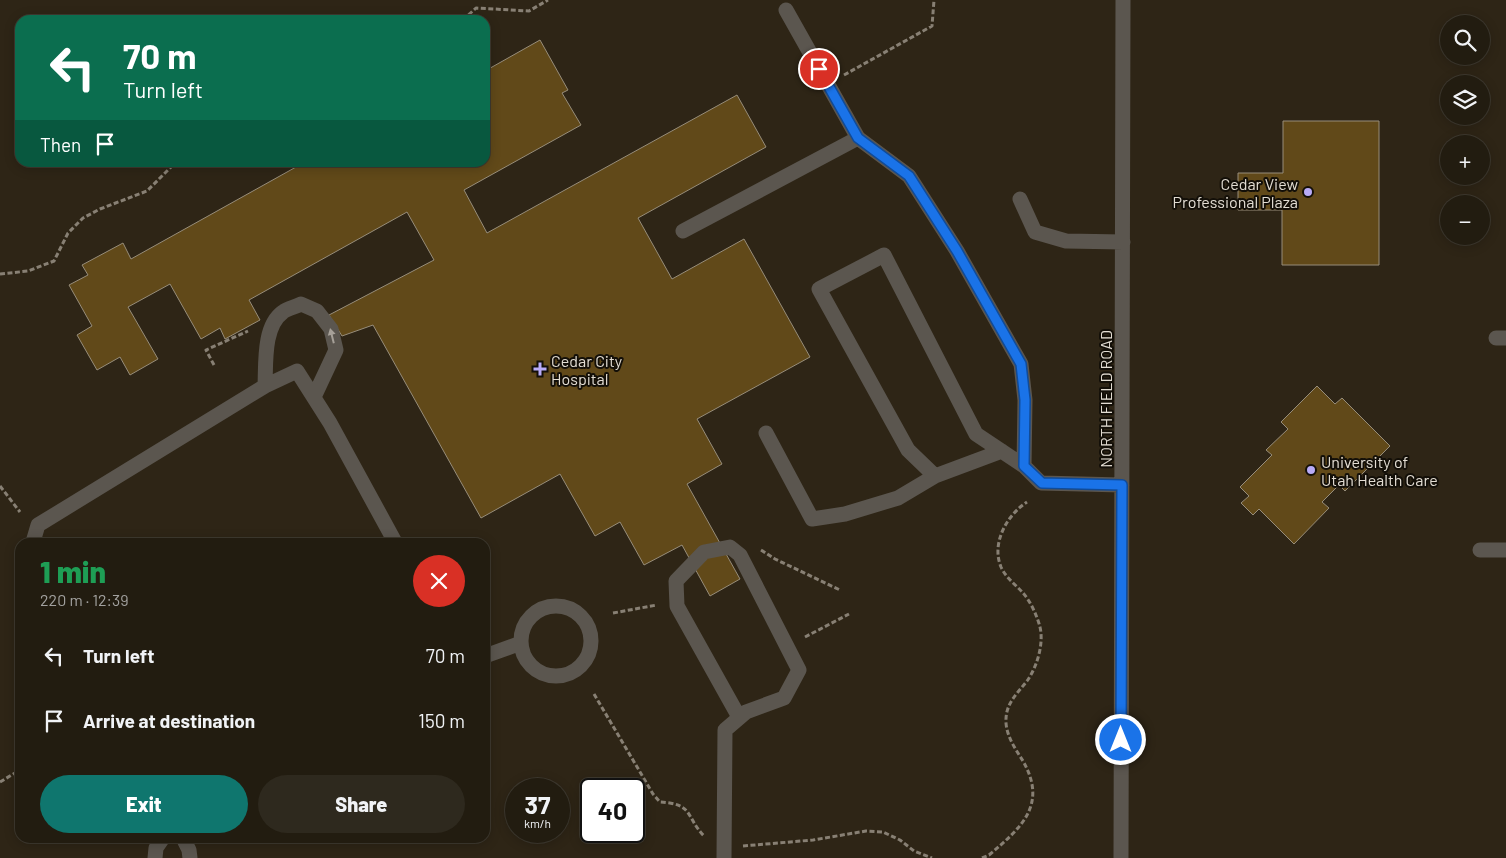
<!DOCTYPE html>
<html lang="en">
<head>
<meta charset="utf-8">
<style>
  :root { --surface:#221c10; --page:#2e291e; --text:#f1f3f6; --muted:#a2a19f; --line:#3f3a30; --accent:#0f766e }
  body { margin:0; font-family:Barlow,sans-serif; background:var(--page); color:var(--text); height:100vh; display:flex; flex-direction:column; font-size:19px; white-space:nowrap }
  * { box-sizing:border-box; margin:0 }
  p { font-size:16px; color:var(--muted) }
  .icon { flex:none; width:28px; height:28px; fill:none; stroke:currentColor; stroke-width:2; stroke-linecap:round; stroke-linejoin:round }
  .map { position:relative; flex:1; overflow:hidden }
  .panel { position:absolute; left:15px; top:538px; width:475px; height:305px; display:flex; flex-direction:column; background:var(--surface); border-radius:15px; box-shadow:0 2px 12px #0003,0 0 0 1px var(--line) }
  .panel>* { flex:none }
  .banner { position:absolute; left:15px; top:15px; width:475px; height:152px; border-radius:15px; box-shadow:0 2px 12px #0003,0 0 0 1px var(--line); background:#0b6e4f; color:#fff; overflow:hidden }
  .fabs { position:absolute; left:1440px; top:15px; display:grid; gap:10px }
  .fabs a { display:grid; place-items:center; width:50px; height:50px; border-radius:50%; background:var(--surface); box-shadow:0 2px 12px #0003,0 0 0 1px var(--line); font-size:25px }
  .speed { position:absolute; left:505px; top:778px; display:flex; gap:10px; font-size:25px; font-weight:700; text-align:center }
  .speed>* { display:grid; place-content:center; width:65px; height:65px; border-radius:50%; background:var(--surface); box-shadow:0 2px 12px #0003,0 0 0 1px var(--line); line-height:1 }
  .speed small { font-size:12px; font-weight:400 }
  .speed .limit { border:2px solid #111; border-radius:8px; background:#fff; color:#111 }
  .pin { position:absolute; display:grid; place-items:center; width:42px; height:42px; color:#fff; margin:-21px; border:2px solid #fff; border-radius:50%; box-shadow:0 1px 5px #0007 }
  .me { position:absolute; width:55px; margin:-28px; rotate:0deg; stroke-linejoin:round; filter:drop-shadow(0 0 4px #0008) }
  .turn { display:flex; align-items:center; gap:18px; height:105px; padding:0 25px; font-size:22px }
  .turn .icon { width:65px; height:65px; stroke-width:2.5 }
  .turn b { display:block; font-size:35px; line-height:42px }
  .then { display:flex; align-items:center; height:48px; padding:0 25px; background:#0003; gap:10px; font-size:19px }
  .round { display:grid; place-items:center; flex:none; width:52px; height:52px; border-radius:26px; background:var(--page) }
  .headline { display:flex; align-items:center; justify-content:space-between; height:85px; padding:0 25px }
  h1 { font-size:30px; font-weight:800; line-height:38px; color:#1e9e55 }
  .primary-button { display:flex; gap:10px; margin-top:auto; padding:10px 25px }
  .primary-button a { flex:1; height:58px; border-radius:30px; background:var(--accent); color:#fff; font-size:20px; font-weight:800; line-height:58px; text-align:center }
  .primary-button a+a { background:var(--page); color:var(--text) }
  ul { padding:0; list-style:none }
  li { display:flex; align-items:center; gap:15px; height:65px; padding:0 25px }
  li div { flex:1 }
  li b { display:block; font-size:19px }
  li em { font-style:normal }
  .map>svg:first-child { display:block }
  .building { fill:#614919; stroke:#978d7a }
  .lines { fill:none; stroke-linecap:round; stroke-linejoin:round }
  .path { stroke:#888074; stroke-width:3; stroke-dasharray:5 2.5; stroke-linecap:butt }
  .minor { stroke:#5b564f; stroke-width:15 }
  .oneway { fill:#a6a098 }
  .route-casing { stroke:#114b97; stroke-width:12 }
  .route { stroke:#1a73e8; stroke-width:9 }
  .poi-dot { fill:#b8abf7; stroke:#130f08; stroke-width:2 }
  .labels { text-anchor:middle; dominant-baseline:central; stroke-width:4; stroke-linejoin:round; paint-order:stroke }
  .poi-label { font-size:16px; fill:#e3ddd3; stroke:#130f08; text-anchor:start }
  .street-label { font-size:16px; fill:#e3ddd3; stroke:#130f08 }
</style>
</head>
<body>
<div class="map">
<svg width="1506" height="858" viewBox="0 0 1506 858">
  <rect width="100%" height="100%" fill="#2e2516"/>
  <path class="building" d="M540 40 568 90 562 93 581 125 464 190 487 233 737 95 766 147 638 218 672 279 744 239 810 357 697 419 722 464 687 484 740 579 710 596 682 545 644 565 620 522 595 536 560 474 481 518 373 325 342 336 329 315 434 260 407 212 249 300 260 320 225 339 220 328 201 339 170 284 128 307 158 359 130 375 120 357 97 370 77 335 92 326 69 285 88 275 82 265 123 243 131 259 305 162H485V71Z
    M1283 121H1379V265H1282V210H1238V173H1283Z
    M1317 386 1335 404 1342 398 1390 446 1345 491 1339 485 1322 502 1329 508 1294 544 1259 509 1253 515 1241 503 1249 496 1240 487 1272 455 1266 450 1288 429 1281 422Z"/>
  <g class="lines">
    <path class="path" d="M463 20 476 8 529 11 548 0
      M844 75 932 26 934 0
      M0 274 28 271 54 261 68 233 83 218 100 209 147 191 176 162
      M214 365 206 350 248 331
      M0 486 20 512
      M761 550 775 559 840 590
      M613 613 657 605
      M805 637 849 614
      M594 694 653 794 660 802C694 804 685 816 704 836
      M0 782 20 770
      M743 846 813 840 866 831 883 832 900 840 914 851 932 858
      M982 858 989 855C1021 828 1048 805 1023 761 1016 750 1007 737 1006 723 1005 704 1016 695 1027 681 1037 667 1044 644 1040 627 1037 616 1031 602 1023 593 1016 585 1006 578 1001 567 991 543 1007 515 1027 502"/>
    <path class="minor" d="M786 10 858 138 909 176 957 251 1021 364 1025 400 1024 466 1041 483 1122 485
      M1020 199 1035 232 1066 241 1123 242
      M683 231 858 138
      M1496 338H1506
      M265 386C266 364 263 326 283 312 288 308 296 307 301 304L317 311 331 329 336 350 314 397
      M766 433 812 519 845 514 898 498 935 476
      M1002 451 935 476 908 450 819 289 884 255 976 434 1024 466
      M33 542 38 525 265 386 297 371 330 423 395 542
      M1480 550H1506
      M521 641a35 35 0 1 1 70 0a35 35 0 1 1-70 0Z
      M485 656 521 643
      M183 838 189 850 190 858
      M155 858 156 848 163 838
      M724 858 725 730 746 712 784 698 799 670 740 555 730 547 704 552 676 581 677 606 739 717
      M1121 858 1123 0"/>
  </g>
  <defs><path id="oneway-solid" d="M-6-.8H1V-3.2L6.5 0L1 3.2V.8H-6Z" transform="scale(1.25)"/></defs>
  <use class="oneway" href="#oneway-solid" transform="translate(332 336) rotate(-104)"/>
  <g class="lines">
    <g class="route-casing">
      <path id="route" d="M819 69 858 138 909 176 957 251 1021 364 1025 400 1024 466 1042 483 1122 485 1121 740"/>
    </g>
    <use href="#route" class="route"/>
  </g>
  <g class="poi-dot">
    <circle cx="1308" cy="192" r="5"/>
    <path d="M537.5 361.5h5v5h5v5h-5v5h-5v-5h-5v-5h5z"/>
    <circle cx="1311" cy="470" r="5"/>
  </g>
  <g class="labels">
    <g class="poi-label">
      <text x="1298" y="183" text-anchor="end">Cedar View<tspan x="1298" dy="18">Professional Plaza</tspan></text>
      <text x="551" y="360">Cedar City<tspan x="551" dy="18">Hospital</tspan></text>
      <text x="1321" y="461">University of<tspan x="1321" dy="18">Utah Health Care</tspan></text>
    </g>
    <g class="street-label">
      <text transform="translate(1105 399) rotate(-90)">NORTH FIELD ROAD</text>
    </g>
  </g>
</svg>
<div class="fabs">
<a><svg class="icon" aria-label="search" viewBox="0 0 24 24"><circle cx="10" cy="10" r="6"/><path d="M15 15l6 6"/></svg></a>
<a><svg class="icon" aria-label="layers" viewBox="0 0 24 24"><path d="M12 4l9 5-9 5-9-5zM3 14l9 5 9-5"/></svg></a>
<a>+</a>
<a>−</a>
</div>
<div class="speed"><div>37<small>km/h</small></div><div class="limit">40</div></div>
<div class="pin" style="left:819px;top:69px;background:#d93025"><svg class="icon" aria-label="arrive" viewBox="0 0 24 24"><path d="M6 21V4h12l-3 4 3 4H6"/></svg></div>
<svg class="me" style="left:1121px;top:740px" viewBox="-20 -20 40 40"><circle r="17" fill="#1a73e8" stroke="#fff" stroke-width="3"/><path d="M0-11L8 9 0 5-8 9z" fill="#fff"/></svg>
<div class="banner">
<div class="turn"><svg class="icon" aria-label="left" viewBox="0 0 24 24"><path d="M17 20v-9H6M10 6l-5 5 5 5"/></svg><div><b>70 m</b>Turn left</div></div>
<div class="then">Then<svg class="icon" aria-label="arrive" viewBox="0 0 24 24"><path d="M6 21V4h12l-3 4 3 4H6"/></svg></div>
</div>
<section class="panel">
<div class="headline"><div><h1>1 min</h1><p>220 m · 12:39</p></div><a class="round" style="background:#d93025;color:#fff"><svg class="icon" aria-label="close" viewBox="0 0 24 24"><path d="M6 6l12 12M18 6L6 18"/></svg></a></div>
<ul>
<li><svg class="icon" aria-label="left" viewBox="0 0 24 24"><path d="M17 20v-9H6M10 6l-5 5 5 5"/></svg><div><b>Turn left</b></div><em>70 m</em></li>
<li><svg class="icon" aria-label="arrive" viewBox="0 0 24 24"><path d="M6 21V4h12l-3 4 3 4H6"/></svg><div><b>Arrive at destination</b></div><em>150 m</em></li>
</ul>
<div class="primary-button"><a>Exit</a><a>Share</a></div>
</section>
</div>
</body>
</html>
